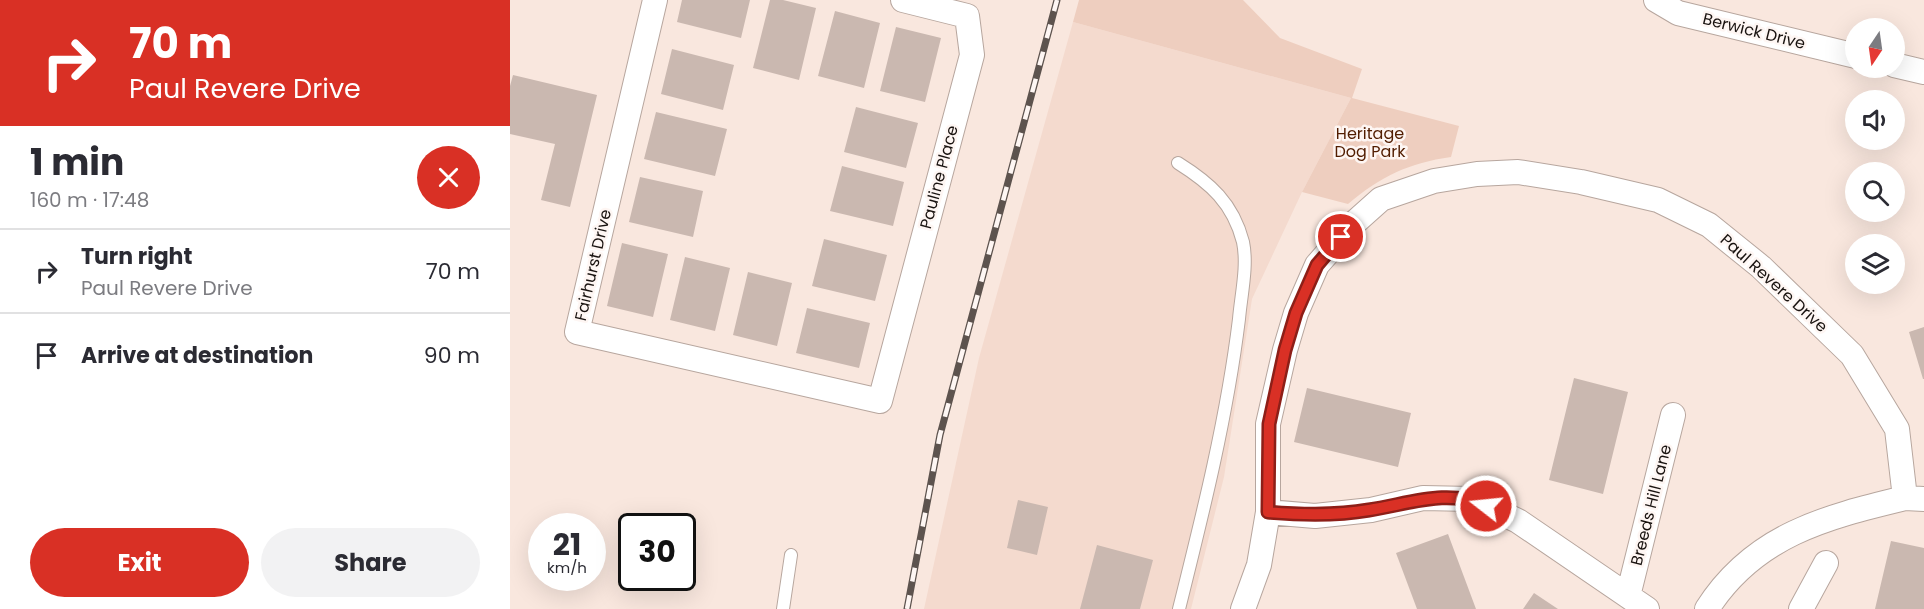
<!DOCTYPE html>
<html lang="en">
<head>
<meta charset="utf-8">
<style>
  :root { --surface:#fff; --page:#f2f2f3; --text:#2b2b33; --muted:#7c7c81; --line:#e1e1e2; --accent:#d93025 }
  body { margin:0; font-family:Poppins,sans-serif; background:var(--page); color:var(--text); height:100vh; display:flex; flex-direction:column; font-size:22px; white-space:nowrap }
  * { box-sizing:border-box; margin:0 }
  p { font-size:20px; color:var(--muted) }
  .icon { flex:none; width:33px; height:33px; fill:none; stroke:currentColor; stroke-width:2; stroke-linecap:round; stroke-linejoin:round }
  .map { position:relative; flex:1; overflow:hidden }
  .drawer { display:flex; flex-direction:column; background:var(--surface); width:510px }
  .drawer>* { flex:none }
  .hud { background:#d93025; color:#fff; overflow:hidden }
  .needle { width:39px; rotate:193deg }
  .tools { position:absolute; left:1335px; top:18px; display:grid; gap:12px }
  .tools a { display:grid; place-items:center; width:60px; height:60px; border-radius:50%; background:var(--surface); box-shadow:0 6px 24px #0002; font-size:30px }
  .speed { position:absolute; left:18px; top:513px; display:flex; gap:12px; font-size:30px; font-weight:700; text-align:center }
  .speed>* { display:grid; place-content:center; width:78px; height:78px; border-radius:50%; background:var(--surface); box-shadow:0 6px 24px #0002; line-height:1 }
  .speed small { font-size:15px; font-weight:400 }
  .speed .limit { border:3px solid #111; border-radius:9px; background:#fff; color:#111 }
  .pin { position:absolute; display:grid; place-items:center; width:51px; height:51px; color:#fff; margin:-26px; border:3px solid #fff; border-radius:50%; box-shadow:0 2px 6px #0007 }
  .me { position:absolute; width:66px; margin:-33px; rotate:286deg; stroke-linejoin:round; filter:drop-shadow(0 0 4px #0008) }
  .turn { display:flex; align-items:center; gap:21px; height:126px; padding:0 30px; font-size:27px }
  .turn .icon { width:78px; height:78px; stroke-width:2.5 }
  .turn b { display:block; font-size:42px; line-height:51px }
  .round { display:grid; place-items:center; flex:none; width:63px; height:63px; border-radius:32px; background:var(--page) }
  .head { display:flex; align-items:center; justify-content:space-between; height:102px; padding:0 30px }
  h1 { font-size:36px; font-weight:700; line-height:45px }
  .button { display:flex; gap:12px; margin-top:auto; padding:12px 30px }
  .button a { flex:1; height:69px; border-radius:36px; background:var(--accent); color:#fff; font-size:24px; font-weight:700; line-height:69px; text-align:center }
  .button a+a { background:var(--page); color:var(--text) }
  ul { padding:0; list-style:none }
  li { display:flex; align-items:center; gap:18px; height:84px; padding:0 30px; border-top:2px solid var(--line) }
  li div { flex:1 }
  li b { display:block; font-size:22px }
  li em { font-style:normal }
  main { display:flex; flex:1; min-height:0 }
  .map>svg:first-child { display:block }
  .built { fill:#f4dace }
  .green { fill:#eecebf }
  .building { fill:#cab8b0 }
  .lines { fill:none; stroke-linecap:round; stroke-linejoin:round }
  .service-casing { stroke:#b7a69e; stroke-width:14 }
  .minor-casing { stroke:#b7a69e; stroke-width:26 }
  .service { stroke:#fff; stroke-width:12 }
  .minor { stroke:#fff; stroke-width:24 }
  .rail-casing { stroke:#5d534e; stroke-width:7 }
  .rail { stroke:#fef6f3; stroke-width:4.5; stroke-dasharray:14; stroke-linecap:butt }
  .route-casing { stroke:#8d1f18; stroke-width:15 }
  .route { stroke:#d93025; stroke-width:10 }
  .labels { text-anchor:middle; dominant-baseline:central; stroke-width:5; stroke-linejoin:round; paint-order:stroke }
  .street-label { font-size:16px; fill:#191310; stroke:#fef6f3 }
  .park-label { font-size:16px; fill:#521d00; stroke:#fef6f3 }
</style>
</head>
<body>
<main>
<section class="drawer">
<div class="hud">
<div class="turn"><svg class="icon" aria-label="right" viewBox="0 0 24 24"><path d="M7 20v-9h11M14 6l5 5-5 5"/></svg><div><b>70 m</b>Paul Revere Drive</div></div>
</div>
<div class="head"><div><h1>1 min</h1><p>160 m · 17:48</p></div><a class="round" style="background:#d93025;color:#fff"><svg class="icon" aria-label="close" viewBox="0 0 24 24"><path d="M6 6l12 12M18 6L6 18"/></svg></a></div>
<ul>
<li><svg class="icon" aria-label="right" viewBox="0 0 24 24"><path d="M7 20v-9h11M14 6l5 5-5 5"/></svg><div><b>Turn right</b><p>Paul Revere Drive</p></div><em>70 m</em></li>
<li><svg class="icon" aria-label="arrive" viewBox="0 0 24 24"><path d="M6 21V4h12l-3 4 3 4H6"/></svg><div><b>Arrive at destination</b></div><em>90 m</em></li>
</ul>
<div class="button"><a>Exit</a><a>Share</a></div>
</section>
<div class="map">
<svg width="1414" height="609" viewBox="0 0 1414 609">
  <rect width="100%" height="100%" fill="#f9e7de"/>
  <path class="built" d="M563 22 841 98 792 192 742 299 714 477 681 609H414L469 358Z"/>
  <path class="green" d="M569 0H733L770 38 852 69 842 98 949 126 941 157C899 163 871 176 838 204L792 192 841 98 563 22Z"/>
  <path class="building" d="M172 0H240L231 38 167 22Z
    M260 0H273L306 8 289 80 243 68Z
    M325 11 370 23 354 88 308 76Z
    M386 27 431 38 415 102 370 91Z
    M162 49 224 65 213 110 151 94Z
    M3 75 87 95 60 207 31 200 45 144 0 134V86Z
    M346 107 408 123 396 168 334 152Z
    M146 112 217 129 205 176 134 159Z
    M332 166 394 182 383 226 320 211Z
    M130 177 193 191 183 237 119 222Z
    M314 239 377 255 365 301 302 286Z
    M112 243 158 254 143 317 97 306Z
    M175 257 220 268 205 331 160 320Z
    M238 272 282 283 267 346 223 335Z
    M297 308 360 323 349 368 286 353Z
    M1414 327V379H1413L1399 332Z
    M1064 378 1118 392 1093 494 1039 480Z
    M797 388 901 413 888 467 784 442Z
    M508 500 538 507 527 555 497 548Z
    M938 534 966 609H907L886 553Z
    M1381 541 1414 548V609H1365Z
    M587 545 643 560 630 609H570Z
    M1024 593 1048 609H1013Z"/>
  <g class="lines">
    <g class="service-casing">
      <path id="service" d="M668 163C700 183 723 203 733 242 738 266 731 295 729 319 717 417 693 513 669 609
        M273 609 281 555"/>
    </g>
    <g class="minor-casing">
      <path id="minor" d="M145 0 67 332 370 401 462 55 457 16 393 0
        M1146 0 1168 13 1346 56
        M1384 65 1414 72
        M758 512 805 516 861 510 913 498 961 499 1008 521 1137 609
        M1118 596 1163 415
        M733 609 749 565 758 512V424L775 350 786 313 807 265 843 224 871 199 924 181 967 174 1008 172 1071 182 1148 200 1199 225 1251 267 1342 355 1387 429 1395 498 1414 499
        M1197 609C1244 535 1316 517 1395 498
        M1291 609 1316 563"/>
    </g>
    <use href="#service" class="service"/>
    <use href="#minor" class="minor"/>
    <g class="rail-casing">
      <path id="rail" d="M397 609 430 435 547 0"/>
    </g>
    <use href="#rail" class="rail"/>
  </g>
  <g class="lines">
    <g class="route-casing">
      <path id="route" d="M831 237 807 265 786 313 775 350 759 424 758 512C793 515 825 516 859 510 899 504 938 488 976 506"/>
    </g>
    <use href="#route" class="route"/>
  </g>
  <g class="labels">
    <g class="street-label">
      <text transform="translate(1244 31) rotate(14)">Berwick Drive</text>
      <text transform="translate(429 177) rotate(-75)">Pauline Place</text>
      <text transform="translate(83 265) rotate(-77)">Fairhurst Drive</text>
      <text transform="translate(1264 283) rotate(42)">Paul Revere Drive</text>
      <text transform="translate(1141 505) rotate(-76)">Breeds Hill Lane</text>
    </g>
    <g class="park-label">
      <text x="860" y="133">Heritage<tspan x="860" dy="18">Dog Park</tspan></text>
    </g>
  </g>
</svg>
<div class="tools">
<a><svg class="needle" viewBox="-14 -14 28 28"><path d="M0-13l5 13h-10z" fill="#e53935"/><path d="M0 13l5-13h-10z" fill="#7c7c81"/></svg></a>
<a><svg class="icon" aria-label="sound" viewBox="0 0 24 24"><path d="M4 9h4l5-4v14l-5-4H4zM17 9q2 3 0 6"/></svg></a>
<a><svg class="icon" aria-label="search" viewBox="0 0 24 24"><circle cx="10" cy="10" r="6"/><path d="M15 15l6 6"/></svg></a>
<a><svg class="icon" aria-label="layers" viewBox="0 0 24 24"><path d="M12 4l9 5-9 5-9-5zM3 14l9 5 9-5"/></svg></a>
</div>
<div class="speed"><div>21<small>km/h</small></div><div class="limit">30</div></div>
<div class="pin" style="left:831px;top:237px;background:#d93025"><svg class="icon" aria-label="arrive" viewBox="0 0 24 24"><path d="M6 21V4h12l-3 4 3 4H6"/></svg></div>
<svg class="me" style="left:976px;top:506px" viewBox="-20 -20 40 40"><circle r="17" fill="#d93025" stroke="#fff" stroke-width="3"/><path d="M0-11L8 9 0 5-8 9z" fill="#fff"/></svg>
</div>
</main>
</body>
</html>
